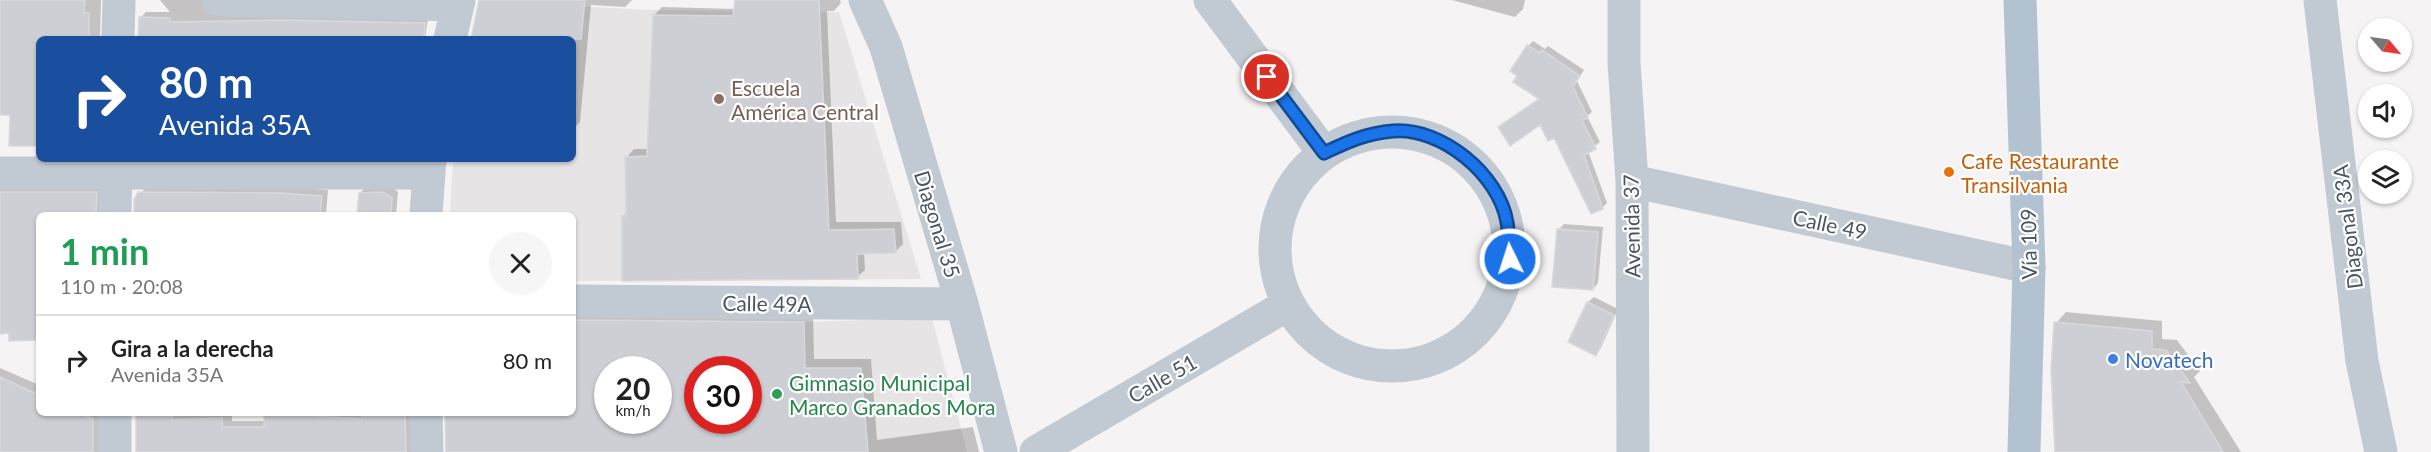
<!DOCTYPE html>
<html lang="es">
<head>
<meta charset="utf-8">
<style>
  :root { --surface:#fff; --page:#f6f6f6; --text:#222; --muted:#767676; --line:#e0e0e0 }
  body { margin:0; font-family:Lato,sans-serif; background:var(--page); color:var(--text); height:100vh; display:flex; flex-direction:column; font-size:22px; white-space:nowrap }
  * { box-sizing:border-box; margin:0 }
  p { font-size:20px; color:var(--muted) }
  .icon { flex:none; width:33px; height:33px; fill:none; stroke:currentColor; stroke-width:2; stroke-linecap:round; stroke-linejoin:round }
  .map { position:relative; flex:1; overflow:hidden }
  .details { position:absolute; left:36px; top:212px; width:540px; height:204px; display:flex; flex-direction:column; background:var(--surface); border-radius:9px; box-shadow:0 2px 4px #0004 }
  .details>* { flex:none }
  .top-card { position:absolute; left:36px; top:36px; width:540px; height:126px; border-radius:9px; box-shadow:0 2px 4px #0004; background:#1a4fa0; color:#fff; overflow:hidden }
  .needle { width:39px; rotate:119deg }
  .buttons { position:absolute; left:2358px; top:18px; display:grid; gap:12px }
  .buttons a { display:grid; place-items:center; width:54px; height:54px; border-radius:50%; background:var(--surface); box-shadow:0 2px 4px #0004; font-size:30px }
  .speed { position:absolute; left:594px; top:356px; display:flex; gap:12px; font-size:30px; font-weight:700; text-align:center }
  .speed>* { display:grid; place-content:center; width:78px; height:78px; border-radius:50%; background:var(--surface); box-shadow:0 2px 4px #0004; line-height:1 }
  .speed small { font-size:15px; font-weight:400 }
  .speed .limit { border:9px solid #d22; background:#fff; color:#111 }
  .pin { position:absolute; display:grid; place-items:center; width:51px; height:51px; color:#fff; margin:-26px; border:3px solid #fff; border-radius:50%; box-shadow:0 2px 6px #0007 }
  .me { position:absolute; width:66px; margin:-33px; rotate:356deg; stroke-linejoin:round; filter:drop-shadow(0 0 4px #0008) }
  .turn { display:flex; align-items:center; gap:21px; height:126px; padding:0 24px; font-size:27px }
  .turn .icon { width:78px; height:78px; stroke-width:2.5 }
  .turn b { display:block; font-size:42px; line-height:51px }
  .round { display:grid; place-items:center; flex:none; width:63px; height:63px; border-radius:32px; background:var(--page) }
  .head { display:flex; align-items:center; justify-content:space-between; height:102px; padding:0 24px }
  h1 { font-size:36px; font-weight:700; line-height:45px; color:#1e9e55 }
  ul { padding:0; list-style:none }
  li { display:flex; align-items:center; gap:18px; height:90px; padding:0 24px; border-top:2px solid var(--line) }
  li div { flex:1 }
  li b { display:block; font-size:22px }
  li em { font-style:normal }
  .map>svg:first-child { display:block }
  .education { fill:#e6e4e5 }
  .shadow { fill:#0003; fill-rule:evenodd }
  .building { fill:#cdcfd5; stroke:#d7d9de; stroke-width:1.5; fill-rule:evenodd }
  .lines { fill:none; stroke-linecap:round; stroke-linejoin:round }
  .minor { stroke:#c1cad2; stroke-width:33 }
  .major { stroke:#b3c2d1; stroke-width:33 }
  .route-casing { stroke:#114b97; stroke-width:15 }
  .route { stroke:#1a73e8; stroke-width:10 }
  .education-dot { fill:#8d6e63; stroke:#fff; stroke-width:2 }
  .food-dot { fill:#e8710a; stroke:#fff; stroke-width:2 }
  .shop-dot { fill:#3f7fe0; stroke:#fff; stroke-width:2 }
  .leisure-dot { fill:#2e9e5b; stroke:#fff; stroke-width:2 }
  .labels { text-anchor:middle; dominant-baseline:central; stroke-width:4.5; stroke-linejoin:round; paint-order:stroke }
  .education-label { font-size:21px; fill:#785e54; stroke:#fff; text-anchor:start }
  .food-label { font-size:21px; fill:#c56008; stroke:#fff; text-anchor:start }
  .street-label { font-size:21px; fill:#4a5661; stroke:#fff }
  .shop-label { font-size:21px; fill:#366cbe; stroke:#fff; text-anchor:start }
  .leisure-label { font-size:21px; fill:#27864d; stroke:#fff; text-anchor:start }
</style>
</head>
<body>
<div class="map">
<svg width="2431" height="452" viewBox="0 0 2431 452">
  <rect width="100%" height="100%" fill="#f5f3f3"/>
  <path class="education" d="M479 0H571V6L654 10 839 12 921 279 573 281V214H450L453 159H573V39H471Z
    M932 318 967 452H806L804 322Z"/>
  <path class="shadow" d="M0 0H101L100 39H39V145L11 113 0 114Z
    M160 0H206L428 18 425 39H140V18L146 12H170Z
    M481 0H632L625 7 591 5 580 122 573 129V39H473Z
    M737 0H840L841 3 834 11H827L836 222H901L903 244 895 252H864L865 270 857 277 623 216 627 212V157L634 149H649L654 15 662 7 735 9Z
    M1452 0H1525L1523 9 1515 17Z
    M1533 41 1545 49 1548 46 1584 70 1577 81 1592 112 1587 116 1600 142 1588 151 1607 203 1602 208 1554 136 1541 123 1505 122 1540 98 1528 46Z
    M0 185 103 186 106 214H39V339L10 332H0Z
    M147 186 288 187 328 190 326 214H134L135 200Z
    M367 186H391L398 192 396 214H359L360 193Z
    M1564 224 1603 227 1598 283 1593 289 1558 230Z
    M1594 297 1618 309 1601 348 1596 354 1570 341 1588 302Z
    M2066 312 2162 321V339L2177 340 2200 371 2194 377 2241 452H2057L2056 323Z
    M573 313H813L814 359H871L877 440 973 427 979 452H446L445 412H573ZM608 369H658V420H608ZM698 369H748V420H698Z
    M0 368 39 385V412H100L99 452H0Z
    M137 412H232V421H265V412H411V452H137Z"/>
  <path class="building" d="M0 0H85L84 13H89V39H39V146H9L10 115H0Z
    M479 0H585L581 39H471Z
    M735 0H819L829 230 894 229 896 253 857 254 858 279 622 281V216H626L625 157 647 156 653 15 733 16Z
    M139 17 170 18V22L285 20 425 23 424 39H138Z
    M1527 45 1540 53 1542 50 1580 76 1573 87 1588 118 1582 120 1596 149 1584 155 1603 209 1591 214 1554 138 1548 141 1540 125 1510 146 1498 127 1539 99 1513 82 1517 76 1510 71Z
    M0 192H97L96 214H39V340L9 341V333L0 334Z
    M138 192 280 193 322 196 320 214H134V200Z
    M383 192 392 198 391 214H357L359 193Z
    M1557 229 1598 232 1593 290 1552 287Z
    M1587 302 1614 315 1596 356 1568 342Z
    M573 320 804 322 805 368H861L868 452H446L445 412H573ZM608 369H658V420H608ZM698 369H748V420H698Z
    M2054 322 2152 331V349L2166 350 2190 383 2181 382 2223 452H2055L2051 371Z
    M0 377 39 395V412H79L93 419V452H0Z
    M136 412H172V420L222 418V427H264V412H315V416L362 419V412H405L406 452H136Z"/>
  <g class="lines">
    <path class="minor" d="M218 0 458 5
      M865 0 886 47 962 304 1001 452
      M1210 0 1324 153
      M1624 0V63L1632 181 1633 452
      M2320 0 2362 361 2381 452
      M118 39 119 0
      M450 39 459 0
      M1275 249a117 117 0 1 1 234 0a117 117 0 1 1-234 0Z
      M0 173H428
      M1632 181 2029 267
      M115 214 116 159
      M426 214 430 159
      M573 301 962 304
      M426 412 427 452
      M115 452V412
      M1036 452 1287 305"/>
    <path class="major" d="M2020 0 2029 267 2024 452"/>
  </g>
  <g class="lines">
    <g class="route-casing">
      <path id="route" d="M1267 77 1324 153C1347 142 1367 133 1393 131 1442 127 1499 175 1507 222 1509 234 1509 247 1510 259"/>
    </g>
    <use href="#route" class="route"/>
  </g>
  <circle class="education-dot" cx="719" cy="99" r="6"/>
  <circle class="food-dot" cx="1949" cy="172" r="6"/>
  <circle class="shop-dot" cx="2113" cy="359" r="6"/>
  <circle class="leisure-dot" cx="777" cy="394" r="6"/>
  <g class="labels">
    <g class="education-label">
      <text x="731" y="87">Escuela<tspan x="731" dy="24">América Central</tspan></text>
    </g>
    <g class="food-label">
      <text x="1961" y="160">Cafe Restaurante<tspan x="1961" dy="24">Transilvania</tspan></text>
    </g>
    <g class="street-label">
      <text transform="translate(938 224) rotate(73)">Diagonal 35</text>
      <text transform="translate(1830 224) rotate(12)">Calle 49</text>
      <text transform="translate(1631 226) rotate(-91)">Avenida 37</text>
      <text transform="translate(2347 227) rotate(-97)">Diagonal 33A</text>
      <text transform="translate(2028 244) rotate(-91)">Vía 109</text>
      <text transform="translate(767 303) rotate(1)">Calle 49A</text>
      <text transform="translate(1162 378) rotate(-30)">Calle 51</text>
    </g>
    <g class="shop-label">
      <text x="2125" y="359">Novatech</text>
    </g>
    <g class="leisure-label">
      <text x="789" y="382">Gimnasio Municipal<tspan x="789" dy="24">Marco Granados Mora</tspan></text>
    </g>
  </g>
</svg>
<div class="buttons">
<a><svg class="needle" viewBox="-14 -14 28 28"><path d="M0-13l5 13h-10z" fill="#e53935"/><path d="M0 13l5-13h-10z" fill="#767676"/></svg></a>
<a><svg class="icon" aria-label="sound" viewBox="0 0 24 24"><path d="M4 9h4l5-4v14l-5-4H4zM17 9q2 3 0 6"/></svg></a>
<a><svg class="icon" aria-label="layers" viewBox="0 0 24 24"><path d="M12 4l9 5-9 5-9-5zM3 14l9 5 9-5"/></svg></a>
</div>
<div class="speed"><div>20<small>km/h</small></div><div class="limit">30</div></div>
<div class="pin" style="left:1267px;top:77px;background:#d93025"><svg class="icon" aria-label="arrive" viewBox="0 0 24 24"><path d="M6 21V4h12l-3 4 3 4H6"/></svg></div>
<svg class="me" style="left:1510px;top:259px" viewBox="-20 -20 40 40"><circle r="17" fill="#1a73e8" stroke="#fff" stroke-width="3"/><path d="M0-11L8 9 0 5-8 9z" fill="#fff"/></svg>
<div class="top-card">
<div class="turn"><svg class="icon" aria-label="right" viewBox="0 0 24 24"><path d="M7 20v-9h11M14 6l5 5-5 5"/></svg><div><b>80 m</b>Avenida 35A</div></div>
</div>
<section class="details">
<div class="head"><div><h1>1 min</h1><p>110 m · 20:08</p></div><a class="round"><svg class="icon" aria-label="close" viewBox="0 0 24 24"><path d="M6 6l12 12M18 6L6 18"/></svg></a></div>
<ul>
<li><svg class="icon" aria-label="right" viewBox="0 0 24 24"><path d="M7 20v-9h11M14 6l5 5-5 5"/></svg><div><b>Gira a la derecha</b><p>Avenida 35A</p></div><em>80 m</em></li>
</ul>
</section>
</div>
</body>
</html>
